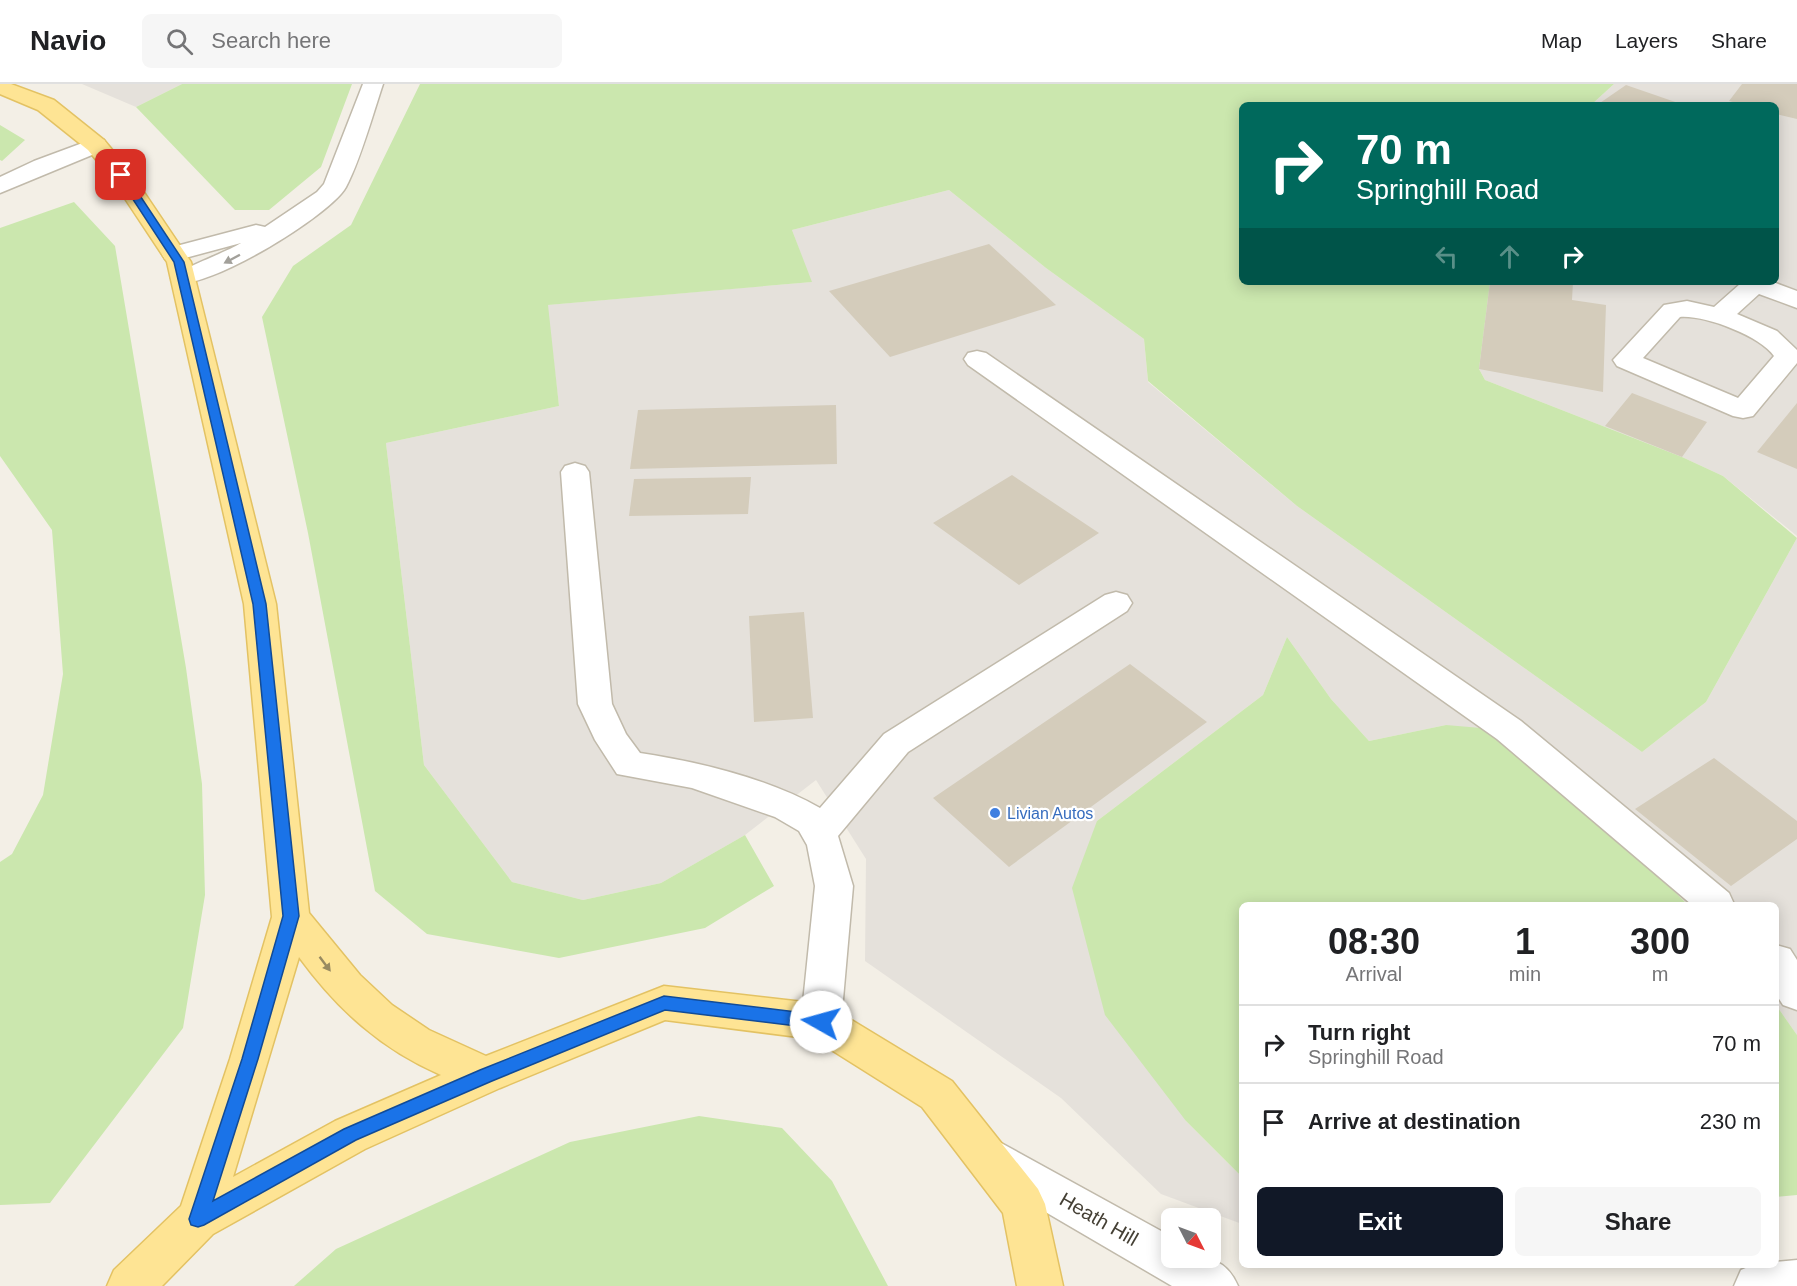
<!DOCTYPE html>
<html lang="en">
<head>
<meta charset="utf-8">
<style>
  :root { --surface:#fff; --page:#f6f6f6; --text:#202124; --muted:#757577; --line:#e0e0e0; --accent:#111827 }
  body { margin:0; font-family:Arial,sans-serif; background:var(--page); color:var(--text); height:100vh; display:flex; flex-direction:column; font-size:22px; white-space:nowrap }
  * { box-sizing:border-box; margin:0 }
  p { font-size:20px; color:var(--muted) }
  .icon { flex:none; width:33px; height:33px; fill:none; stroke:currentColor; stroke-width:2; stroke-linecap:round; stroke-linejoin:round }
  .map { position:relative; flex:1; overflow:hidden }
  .panel { position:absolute; left:1239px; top:818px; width:540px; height:366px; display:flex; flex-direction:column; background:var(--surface); border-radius:9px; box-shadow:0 3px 15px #0003 }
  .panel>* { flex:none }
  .hud { position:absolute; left:1239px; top:18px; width:540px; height:183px; border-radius:9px; box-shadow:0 3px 15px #0003; background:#00695c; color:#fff; overflow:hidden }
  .needle { width:39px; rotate:132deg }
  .fabs { position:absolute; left:1161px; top:1124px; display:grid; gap:12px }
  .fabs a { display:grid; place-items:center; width:60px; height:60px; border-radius:9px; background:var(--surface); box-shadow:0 3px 15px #0003; font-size:30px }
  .pin { position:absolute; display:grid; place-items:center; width:51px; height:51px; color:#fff; margin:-26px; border-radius:12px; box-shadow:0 3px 9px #0006 }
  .me { position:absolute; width:66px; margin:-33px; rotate:277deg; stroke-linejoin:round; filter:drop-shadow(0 0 4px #0008) }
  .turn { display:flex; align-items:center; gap:21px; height:126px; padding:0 18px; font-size:27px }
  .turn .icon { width:78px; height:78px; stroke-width:2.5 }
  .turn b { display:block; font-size:42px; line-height:51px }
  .lanes { display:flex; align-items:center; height:57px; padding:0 18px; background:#0003; justify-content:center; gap:30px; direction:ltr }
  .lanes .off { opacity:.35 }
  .eta { display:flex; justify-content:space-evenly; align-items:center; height:102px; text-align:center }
  .eta b { font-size:36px; font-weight:600; line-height:42px }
  .cta { display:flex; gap:12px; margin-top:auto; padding:12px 18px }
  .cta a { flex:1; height:69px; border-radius:9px; background:var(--accent); color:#fff; font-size:24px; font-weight:600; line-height:69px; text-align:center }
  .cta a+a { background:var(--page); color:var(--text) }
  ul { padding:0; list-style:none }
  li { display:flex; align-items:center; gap:18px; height:78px; padding:0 18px; border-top:2px solid var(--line) }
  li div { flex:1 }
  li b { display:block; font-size:22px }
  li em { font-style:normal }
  header { display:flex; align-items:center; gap:36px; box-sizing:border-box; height:84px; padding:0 30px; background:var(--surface); border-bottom:2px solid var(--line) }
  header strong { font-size:28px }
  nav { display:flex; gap:33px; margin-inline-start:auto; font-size:21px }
  .search { width:420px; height:54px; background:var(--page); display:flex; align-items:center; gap:15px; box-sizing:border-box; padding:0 21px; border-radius:9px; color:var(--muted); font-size:22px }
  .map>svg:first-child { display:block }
  .industrial { fill:#e5e1db }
  .green { fill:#cbe7ae }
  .building { fill:#d4ccbb }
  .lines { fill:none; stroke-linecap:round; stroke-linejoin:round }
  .minor-casing { stroke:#c1baab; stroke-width:3 }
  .major-casing { stroke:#e3c263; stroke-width:3 }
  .minor { fill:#fff; fill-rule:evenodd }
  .major { fill:#fee494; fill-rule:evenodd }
  .oneway { fill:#a2a09a }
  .oneway2 { fill:#988a60 }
  .route { fill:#1a73e8; stroke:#114b97; stroke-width:1.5 }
  .shop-dot { fill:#3f7fe0; stroke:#fff; stroke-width:2 }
  .labels { text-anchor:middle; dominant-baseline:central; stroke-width:4.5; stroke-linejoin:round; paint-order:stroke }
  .shop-label { font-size:16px; fill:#366cbe; stroke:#fff; text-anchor:start }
  .near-street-label { font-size:20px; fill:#454035; stroke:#fff }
</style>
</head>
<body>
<header>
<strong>Navio</strong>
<div class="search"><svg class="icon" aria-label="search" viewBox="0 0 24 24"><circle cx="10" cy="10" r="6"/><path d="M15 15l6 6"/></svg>Search here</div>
<nav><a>Map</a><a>Layers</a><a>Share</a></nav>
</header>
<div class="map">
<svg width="1797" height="1202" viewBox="0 0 1797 1202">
  <rect width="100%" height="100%" fill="#f3efe6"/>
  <path class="industrial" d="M82 0H182L136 23Z
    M1614 0H1797V452L1723 392 1682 373 1485 296 1479 285 1489 198H1776V21H1591Z
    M949 106 1046 184 1144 255 1148 298 1297 422 1642 668 1706 618 1797 454V951L1776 921V820H1687L1641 774 1446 641 1369 657 1331 615 1287 553 1263 611 1097 737 1186 1037 1242 1093V1140L1161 1110 1061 1014 865 877 866 775 816 696 745 751 661 799 583 816 512 798 424 681 386 359 559 322 547 221 811 198 792 146Z"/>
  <path class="green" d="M182 0H352L321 83 269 126H235L136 23Z
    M420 0H1614L1591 21H1242V198H1490L1479 285 1485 296 1682 373 1723 392 1797 454 1706 618 1642 668 1297 422 1148 297 1144 255 1046 184 949 106 792 146 812 198 548 221 559 322 386 359 424 681 512 798 583 816 661 799 745 751 774 802 705 844 559 874 427 850 375 807 308 449 262 233 293 182 351 141Z
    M0 41 25 56 2 77 0 76Z
    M74 118 115 162 186 584 202 700 205 811 183 944 50 1119 0 1121V778L12 770 43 711 63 590 52 446 0 372V144Z
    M1287 553 1331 615 1369 657 1446 641 1481 644 1533 681 1641 774 1687 820H1242V1093L1186 1037 1105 931 1072 804 1097 737 1263 611Z
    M1776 921 1797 951V1111L1776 1113Z
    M699 1032 782 1044 832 1097 888 1202H294L336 1165 570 1058Z"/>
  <path class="building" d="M1742 0H1797V35L1776 30V21H1744L1729 17Z
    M1626 1 1684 21H1597Z
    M989 160 1056 221 890 273 829 207Z
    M1490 198H1573L1572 216 1606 221 1603 308 1479 285Z
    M1632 309 1707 338 1682 373 1605 342Z
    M1797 319V385L1757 368Z
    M836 321 837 380 630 385 638 326Z
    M1012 391 1099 449 1019 501 933 439Z
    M751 393 748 430 629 432 634 395Z
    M804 528 813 634 754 638 749 532Z
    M1130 580 1207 638 1009 783 933 714Z
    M1714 674 1797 737V755L1731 802 1635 725Z"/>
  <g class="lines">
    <g class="minor-casing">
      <path id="minor" d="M363 0H383C373 30 360 77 346 103 330 132 206 207 174 199L171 194C175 187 227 168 241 159L174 177 165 175 162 170 165 165 256 141 265 143 317 108 324 100Z
        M96 54 104 56 107 61 104 66 0 109V93L34 77Z
        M1739 198H1773L1797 207V224L1759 210 1737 230 1777 247 1797 266V279L1753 332 1743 334 1733 332 1617 282 1613 276 1664 221 1687 217 1714 223 1740 200ZM1680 233C1705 231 1760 252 1774 272L1738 314 1643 274Z
        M977 267 986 269 1521 637 1729 809 1734 820H1691L1497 655 968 281 964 275 968 269Z
        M575 379 585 382 589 388 612 620 626 650 640 669C699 678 767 694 820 724L884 650 1105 511 1116 508 1127 511 1132 519 1127 527 908 668 838 752 853 802 841 938 835 950 821 956 807 950 801 938 815 802 807 761 799 747 775 733 692 704 617 690 595 656 578 620 561 388 565 382Z
        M1776 861 1790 865 1797 876V926L1783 921 1776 910Z
        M992 1054 1172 1153V1173C1202 1173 1224 1170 1238 1202H1172L977 1088 971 1074 977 1060Z
        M1797 1176V1202H1734L1741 1186 1755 1180H1776V1178Z"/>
    </g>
    <g class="major-casing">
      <path id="major" d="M0 0H11L54 16 104 56 129 86 191 178 276 520 309 829 360 891 392 921 429 946 486 972 664 902 821 920 835 926 952 997 1038 1105 1045 1120 1063 1202H1017L1003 1129 922 1023 814 955 665 936 500 1004 365 1065 213 1150 162 1202H107L114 1186 181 1122 230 975 272 833 244 520 167 178 112 95 88 66 38 26 0 10ZM299 873C338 926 381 965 441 991L335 1037 233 1093Z"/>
    </g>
    <use href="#minor" class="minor"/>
    <use href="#major" class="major"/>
  </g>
  <defs><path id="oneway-solid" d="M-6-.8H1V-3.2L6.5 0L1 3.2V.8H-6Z" transform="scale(1.5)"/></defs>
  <use class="oneway" href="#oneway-solid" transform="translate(232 175) rotate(152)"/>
  <use class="oneway2" href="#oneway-solid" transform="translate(325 880) rotate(53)"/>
  <path class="route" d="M118 89H125L184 178 266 520 299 832 258 975 213 1117 344 1045 480 986 664 912 821 931 827 933 829 938 827 943 821 945 665 926 492 997 356 1056 204 1141 198 1143 191 1141 189 1135 242 975 283 832 253 520 174 178 117 91Z"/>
  <circle class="shop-dot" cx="995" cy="729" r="6"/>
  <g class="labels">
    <g class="shop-label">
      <text x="1007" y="729">Livian Autos</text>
    </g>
    <g class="near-street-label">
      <text transform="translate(1099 1135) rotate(30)">Heath Hill</text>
    </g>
  </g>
</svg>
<div class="fabs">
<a><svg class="needle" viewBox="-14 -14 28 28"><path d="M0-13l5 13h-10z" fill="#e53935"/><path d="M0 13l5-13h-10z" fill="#757577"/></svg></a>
</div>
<div class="pin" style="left:121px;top:91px;background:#d93025"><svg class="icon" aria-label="arrive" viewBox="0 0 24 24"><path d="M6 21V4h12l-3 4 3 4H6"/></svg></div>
<svg class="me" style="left:821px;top:938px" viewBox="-20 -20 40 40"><circle r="19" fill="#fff"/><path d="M0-13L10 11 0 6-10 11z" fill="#1a73e8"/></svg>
<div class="hud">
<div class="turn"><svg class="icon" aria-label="right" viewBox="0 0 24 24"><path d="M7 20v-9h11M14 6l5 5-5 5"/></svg><div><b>70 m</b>Springhill Road</div></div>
<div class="lanes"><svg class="icon off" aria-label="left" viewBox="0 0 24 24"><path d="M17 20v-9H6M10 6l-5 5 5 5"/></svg><svg class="icon off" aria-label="ahead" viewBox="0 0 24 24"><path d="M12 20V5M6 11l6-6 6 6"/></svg><svg class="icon" aria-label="right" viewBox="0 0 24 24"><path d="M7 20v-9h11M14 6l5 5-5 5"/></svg></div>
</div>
<section class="panel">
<div class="eta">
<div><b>08:30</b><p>Arrival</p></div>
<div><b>1</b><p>min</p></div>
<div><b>300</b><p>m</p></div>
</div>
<ul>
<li><svg class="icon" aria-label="right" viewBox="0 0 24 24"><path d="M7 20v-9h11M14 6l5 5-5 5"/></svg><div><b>Turn right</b><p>Springhill Road</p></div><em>70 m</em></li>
<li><svg class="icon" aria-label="arrive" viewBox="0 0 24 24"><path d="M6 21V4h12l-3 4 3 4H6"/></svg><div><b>Arrive at destination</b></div><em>230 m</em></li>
</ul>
<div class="cta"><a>Exit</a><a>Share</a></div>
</section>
</div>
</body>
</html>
